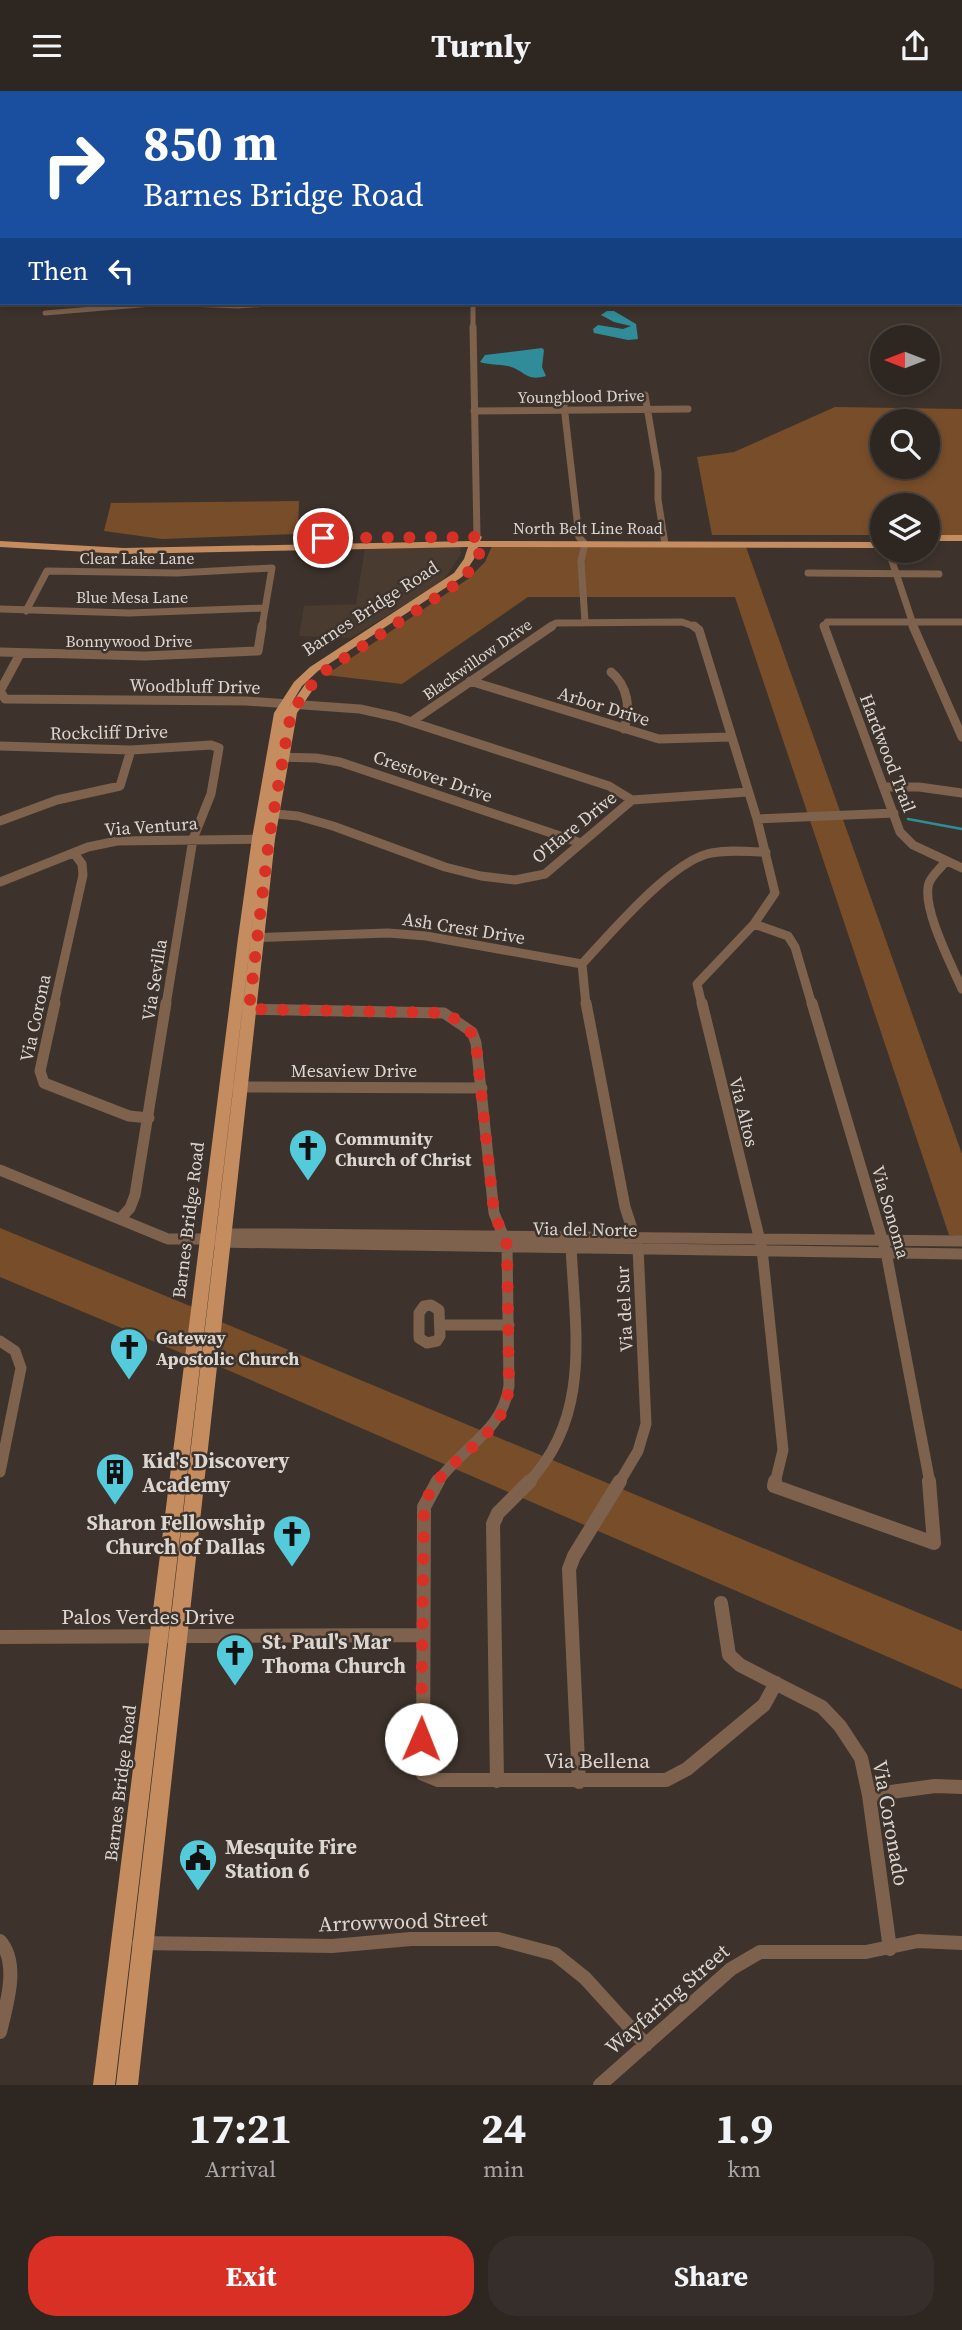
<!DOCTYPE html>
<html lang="en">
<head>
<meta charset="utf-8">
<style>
  :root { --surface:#2e2621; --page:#362e2a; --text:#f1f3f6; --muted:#a7a5a5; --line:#49433f; --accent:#d93025 }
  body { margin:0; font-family:"Source Serif 4",serif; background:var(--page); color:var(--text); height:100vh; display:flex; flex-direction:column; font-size:26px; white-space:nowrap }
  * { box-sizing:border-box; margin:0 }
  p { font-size:23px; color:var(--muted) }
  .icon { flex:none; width:38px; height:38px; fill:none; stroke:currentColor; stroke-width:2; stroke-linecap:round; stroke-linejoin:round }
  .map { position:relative; height:1994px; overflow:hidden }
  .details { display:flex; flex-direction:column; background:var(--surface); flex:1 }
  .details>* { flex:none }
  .guide { position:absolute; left:0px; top:0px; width:962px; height:214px; box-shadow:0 4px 10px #0003,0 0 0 2px var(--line); background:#1a4fa0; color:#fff; overflow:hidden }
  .needle { width:46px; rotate:270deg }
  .controls { position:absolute; left:870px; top:234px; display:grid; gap:14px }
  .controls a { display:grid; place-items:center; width:70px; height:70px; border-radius:50%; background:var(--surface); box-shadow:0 4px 10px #0003,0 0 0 2px var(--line); font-size:35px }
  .pin { position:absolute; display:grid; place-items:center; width:60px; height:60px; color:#fff; margin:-30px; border:4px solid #fff; border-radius:50%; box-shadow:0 2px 7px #0007 }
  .me { position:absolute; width:77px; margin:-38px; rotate:1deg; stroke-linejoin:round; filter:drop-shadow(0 0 5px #0008) }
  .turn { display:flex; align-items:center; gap:24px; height:147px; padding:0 28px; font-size:32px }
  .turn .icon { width:91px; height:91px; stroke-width:2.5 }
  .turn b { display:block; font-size:49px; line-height:60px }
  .then { display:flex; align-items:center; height:66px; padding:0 28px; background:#0003; gap:14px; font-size:26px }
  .eta { display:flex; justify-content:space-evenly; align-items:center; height:119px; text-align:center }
  .eta b { font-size:42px; font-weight:700; line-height:49px }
  .primary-button { display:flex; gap:14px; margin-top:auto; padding:14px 28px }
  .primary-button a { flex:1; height:80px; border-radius:28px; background:var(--accent); color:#fff; font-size:28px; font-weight:700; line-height:80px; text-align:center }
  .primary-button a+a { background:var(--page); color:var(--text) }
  header { display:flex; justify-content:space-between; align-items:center; height:91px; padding:0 28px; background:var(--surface); font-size:32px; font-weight:700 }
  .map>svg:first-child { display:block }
  .built { fill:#4a3b30 }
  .green { fill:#784d2a; fill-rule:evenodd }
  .water { fill:#2f8c98 }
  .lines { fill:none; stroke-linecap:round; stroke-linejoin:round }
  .stream { stroke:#2f8c98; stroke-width:2.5 }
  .minor-far4 { stroke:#7e624d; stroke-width:5 }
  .minor-far3 { stroke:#7e624d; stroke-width:7 }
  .minor-far2 { stroke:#7e624d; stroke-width:9 }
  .minor-far1 { stroke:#7e624d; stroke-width:11 }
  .minor { stroke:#7e624d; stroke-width:14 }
  .major { fill:#c58c60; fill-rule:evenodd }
  .route { stroke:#d93025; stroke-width:12; stroke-dasharray:0 21.6 }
  .labels { text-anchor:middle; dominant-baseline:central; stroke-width:5; stroke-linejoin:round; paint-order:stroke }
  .far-street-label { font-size:16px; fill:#dcd6d1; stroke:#3d332c }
  .street-label { font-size:18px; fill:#dcd6d1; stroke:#3d332c }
  .poi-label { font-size:18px; font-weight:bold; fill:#dcd6d1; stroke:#3d332c; text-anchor:start }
  .near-poi-label { font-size:21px; font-weight:bold; fill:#dcd6d1; stroke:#3d332c; text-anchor:start }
  .near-street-label { font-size:21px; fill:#dcd6d1; stroke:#3d332c }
</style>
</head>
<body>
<header><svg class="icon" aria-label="menu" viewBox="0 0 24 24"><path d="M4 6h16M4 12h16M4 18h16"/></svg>Turnly<svg class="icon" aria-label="share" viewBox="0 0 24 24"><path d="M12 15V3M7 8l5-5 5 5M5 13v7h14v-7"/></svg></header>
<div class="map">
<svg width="962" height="1994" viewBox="0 0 962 1994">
  <rect width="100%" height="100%" fill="#3d332c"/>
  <path class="built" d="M460 456 461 463 445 487 433 497 350 547 299 545 304 515 356 513 365 457Z"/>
  <path class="green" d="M835 316 962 318V444H928V415H882V444H712L697 366 734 361ZM882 331H928V376H882Z
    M299 410 298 443 162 448 104 440 111 412Z
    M492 455 746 456 962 1063V1146L949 1144 735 506H528L402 593 326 584 468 488 485 471Z
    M0 1137 195 1217 186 1264 0 1186Z
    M219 1230 962 1540V1598L216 1274Z"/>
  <path class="water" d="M607 220H614L636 233 638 248 628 249 594 242 593 238 598 234 623 238 631 235 614 231 601 224Z
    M542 257 544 259 542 276 546 285C525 291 525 279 508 275 499 273 488 274 480 271L485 264Z"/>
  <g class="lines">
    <path class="stream" d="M908 728 962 738"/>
    <path class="minor-far4" d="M46 0 48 2
      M473 212V237
      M45 222 164 212 238 215 283 212"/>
    <path class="minor-far3" d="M473 236 477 446
      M645 304 658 381V408L665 453
      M563 306 579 446
      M474 320 688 318
      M579 446 585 453 581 470 585 531
      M883 460 891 467 914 536
      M808 482 939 483
      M0 518 129 522 265 517
      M26 520 47 480 177 482 272 477 262 536
      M550 536 556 532 682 531 696 536
      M825 536 827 531H962"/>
    <path class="minor-far2" d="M694 535 699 539 757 728 775 802 754 833
      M824 535 900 741 913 754 962 777
      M913 535 962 646
      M0 561 145 565 258 560 262 535
      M20 563 0 600 5 608 246 610 360 618 396 626 609 695 632 709
      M611 581C628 595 631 618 624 638
      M470 590 659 648 731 646
      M411 631 552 535
      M0 655 131 659 211 654 219 657 211 703 193 748 166 914
      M275 666 316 667 340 671 581 752
      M884 696H919L962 702
      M265 722 298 725 333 735 445 776 481 785 515 789 545 783 632 709 748 701
      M757 728 894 722
      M0 730 57 709 120 695 131 659
      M946 770C941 777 932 784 929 792 921 816 952 875 962 898
      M0 791 88 756 117 750 266 748
      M754 833 788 845 795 856 812 914
      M250 847 388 842 426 845 582 873
      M54 914 83 784 82 773 74 762
      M586 914 582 873C610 843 668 774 707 763 725 758 747 761 766 761
      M702 914 697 893 754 833"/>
    <path class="minor-far1" d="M55 912 40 980 44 992 129 1025 149 1027
      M586 912 625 1116 638 1156 646 1333 638 1360 619 1392
      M702 912 762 1158 783 1359 775 1392
      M812 912 886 1161 930 1392
      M236 918 444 922 472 941 476 952 494 1122 507 1154 509 1295C502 1342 461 1356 437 1392
      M235 996 482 997
      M0 1079 168 1148H208L223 1143H281L962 1150
      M120 1128 130 1117 135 1104 166 912
      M217 1151 962 1163
      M431 1214 439 1219 440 1245 437 1250 427 1252 419 1247V1222L424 1215Z
      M440 1234H509
      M0 1250 15 1260 21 1277 0 1381
      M528 1392C592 1325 575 1240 571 1155"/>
    <path class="minor" d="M438 1390 424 1416 423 1683 438 1689H666L687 1678 764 1614 776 1592
      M775 1390 774 1395 934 1452 929 1390
      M721 1512 729 1564 740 1574 822 1616 840 1635 861 1667 869 1704 890 1858
      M0 1546 423 1544
      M497 1690 493 1433 498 1422 530 1390
      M579 1691 569 1478 574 1465 620 1390
      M869 1704 935 1695 962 1696
      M0 1850C20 1873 6 1915 0 1941
      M139 1852 332 1855 411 1848H498L555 1863 585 1887 646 1954
      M600 1994 731 1878 760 1861H866L918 1850 962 1852"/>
    <path class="major" d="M477 443 482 446 480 450 882 451V457L478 456 474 468 462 486 318 580 302 595 288 618 306 592H314L316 594 297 622 275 748 138 1994H116L256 803 115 1994H93L238 847 252 747 274 622 294 591 310 576 454 482 464 468 468 456 124 463 0 456V450L124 457 471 450 473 444Z
      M928 444H962V450H928Z"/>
  </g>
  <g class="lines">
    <path class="route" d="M323 447 477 446 482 453 477 470 461 490 325 580 302 604 289 632 269 748 249 918 444 922C459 930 470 935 476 952L494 1122 507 1154 509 1295C508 1302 507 1311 504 1317 487 1357 437 1371 424 1416L421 1648"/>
  </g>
  <defs>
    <g id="church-pin" transform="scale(2.0125)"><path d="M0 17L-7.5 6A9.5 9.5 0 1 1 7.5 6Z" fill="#53cbdb" stroke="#3d332c"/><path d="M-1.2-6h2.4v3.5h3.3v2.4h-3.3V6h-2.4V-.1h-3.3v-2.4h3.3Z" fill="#111"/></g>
    <g id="building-pin" transform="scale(2.0125)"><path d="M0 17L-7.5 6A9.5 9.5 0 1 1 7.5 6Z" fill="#53cbdb" stroke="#3d332c"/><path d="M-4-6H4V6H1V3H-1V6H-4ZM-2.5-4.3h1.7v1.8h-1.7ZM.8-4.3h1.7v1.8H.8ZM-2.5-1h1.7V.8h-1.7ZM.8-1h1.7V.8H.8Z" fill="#111"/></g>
    <g id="civic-pin" transform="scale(2.0125)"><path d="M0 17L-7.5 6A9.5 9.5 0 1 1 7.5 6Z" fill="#53cbdb" stroke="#3d332c"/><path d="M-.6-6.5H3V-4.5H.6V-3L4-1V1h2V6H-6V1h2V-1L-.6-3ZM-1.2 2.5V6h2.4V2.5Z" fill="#111"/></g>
  </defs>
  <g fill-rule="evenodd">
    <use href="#church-pin" x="308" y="1057"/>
    <use href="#church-pin" x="129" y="1256"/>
    <use href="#building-pin" x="115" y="1381"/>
    <use href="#church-pin" x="292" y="1443"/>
    <use href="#church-pin" x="235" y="1562"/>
    <use href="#civic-pin" x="198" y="1767"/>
  </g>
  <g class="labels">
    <g class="far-street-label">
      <text transform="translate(581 305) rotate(-1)">Youngblood Drive</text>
      <text x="588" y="437">North Belt Line Road</text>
      <text x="137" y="467">Clear Lake Lane</text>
      <text x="132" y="506">Blue Mesa Lane</text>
      <text x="129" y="550">Bonnywood Drive</text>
      <text transform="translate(477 568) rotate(-35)">Blackwillow Drive</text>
    </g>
    <g class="street-label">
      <text transform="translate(370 517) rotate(-33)">Barnes Bridge Road</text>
      <text transform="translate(195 595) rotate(1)">Woodbluff Drive</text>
      <text transform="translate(604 615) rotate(17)">Arbor Drive</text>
      <text transform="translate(109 641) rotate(-1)">Rockcliff Drive</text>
      <text transform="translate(888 662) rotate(69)">Hardwood Trail</text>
      <text transform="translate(433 685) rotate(19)">Crestover Drive</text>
      <text transform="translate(151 735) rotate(-4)">Via Ventura</text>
      <text transform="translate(574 736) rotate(-39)">O'Hare Drive</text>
      <text transform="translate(464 837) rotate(9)">Ash Crest Drive</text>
      <text transform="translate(154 889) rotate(-81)">Via Sevilla</text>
      <text transform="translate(35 927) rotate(-78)">Via Corona</text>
      <text x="354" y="979">Mesaview Drive</text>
      <text transform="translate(744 1021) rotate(76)">Via Altos</text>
      <text transform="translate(891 1121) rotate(74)">Via Sonoma</text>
      <text transform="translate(188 1129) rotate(-83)">Barnes Bridge Road</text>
      <text transform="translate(585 1138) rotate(1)">Via del Norte</text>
      <text transform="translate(624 1218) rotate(-93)">Via del Sur</text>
      <text transform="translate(120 1692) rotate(-83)">Barnes Bridge Road</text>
    </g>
    <g class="poi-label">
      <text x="335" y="1047">Community<tspan x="335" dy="21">Church of Christ</tspan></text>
      <text x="156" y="1246">Gateway<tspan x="156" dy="21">Apostolic Church</tspan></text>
    </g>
    <g class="near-poi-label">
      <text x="142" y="1369">Kid's Discovery<tspan x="142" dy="24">Academy</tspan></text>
      <text x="265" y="1431" text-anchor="end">Sharon Fellowship<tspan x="265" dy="24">Church of Dallas</tspan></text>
      <text x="262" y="1550">St. Paul's Mar<tspan x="262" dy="24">Thoma Church</tspan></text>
      <text x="225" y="1755">Mesquite Fire<tspan x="225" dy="24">Station 6</tspan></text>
    </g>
    <g class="near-street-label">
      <text x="148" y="1525">Palos Verdes Drive</text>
      <text x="597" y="1669">Via Bellena</text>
      <text transform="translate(891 1732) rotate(80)">Via Coronado</text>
      <text transform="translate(403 1830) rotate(-2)">Arrowwood Street</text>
      <text transform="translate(667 1908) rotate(-41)">Wayfaring Street</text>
    </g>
  </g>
</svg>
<div class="controls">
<a><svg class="needle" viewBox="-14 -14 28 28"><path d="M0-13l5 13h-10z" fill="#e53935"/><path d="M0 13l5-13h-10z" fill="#a7a5a5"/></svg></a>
<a><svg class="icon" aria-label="search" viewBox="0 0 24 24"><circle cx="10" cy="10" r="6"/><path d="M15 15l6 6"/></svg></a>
<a><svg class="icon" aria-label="layers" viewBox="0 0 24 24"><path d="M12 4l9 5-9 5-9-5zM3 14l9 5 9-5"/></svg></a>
</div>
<div class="pin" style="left:323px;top:447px;background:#d93025"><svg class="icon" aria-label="arrive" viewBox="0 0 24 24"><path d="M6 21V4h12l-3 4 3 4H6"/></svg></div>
<svg class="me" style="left:421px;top:1648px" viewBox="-20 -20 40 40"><circle r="19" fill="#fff"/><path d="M0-13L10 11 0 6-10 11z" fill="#d93025"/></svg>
<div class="guide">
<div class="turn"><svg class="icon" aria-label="right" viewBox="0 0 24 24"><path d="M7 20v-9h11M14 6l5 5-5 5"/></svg><div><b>850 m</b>Barnes Bridge Road</div></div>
<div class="then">Then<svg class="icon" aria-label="left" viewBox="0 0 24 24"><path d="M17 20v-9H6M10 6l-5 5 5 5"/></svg></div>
</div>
</div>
<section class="details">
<div class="eta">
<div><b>17:21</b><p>Arrival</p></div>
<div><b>24</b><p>min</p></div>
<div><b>1.9</b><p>km</p></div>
</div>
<div class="primary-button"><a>Exit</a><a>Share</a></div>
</section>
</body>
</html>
